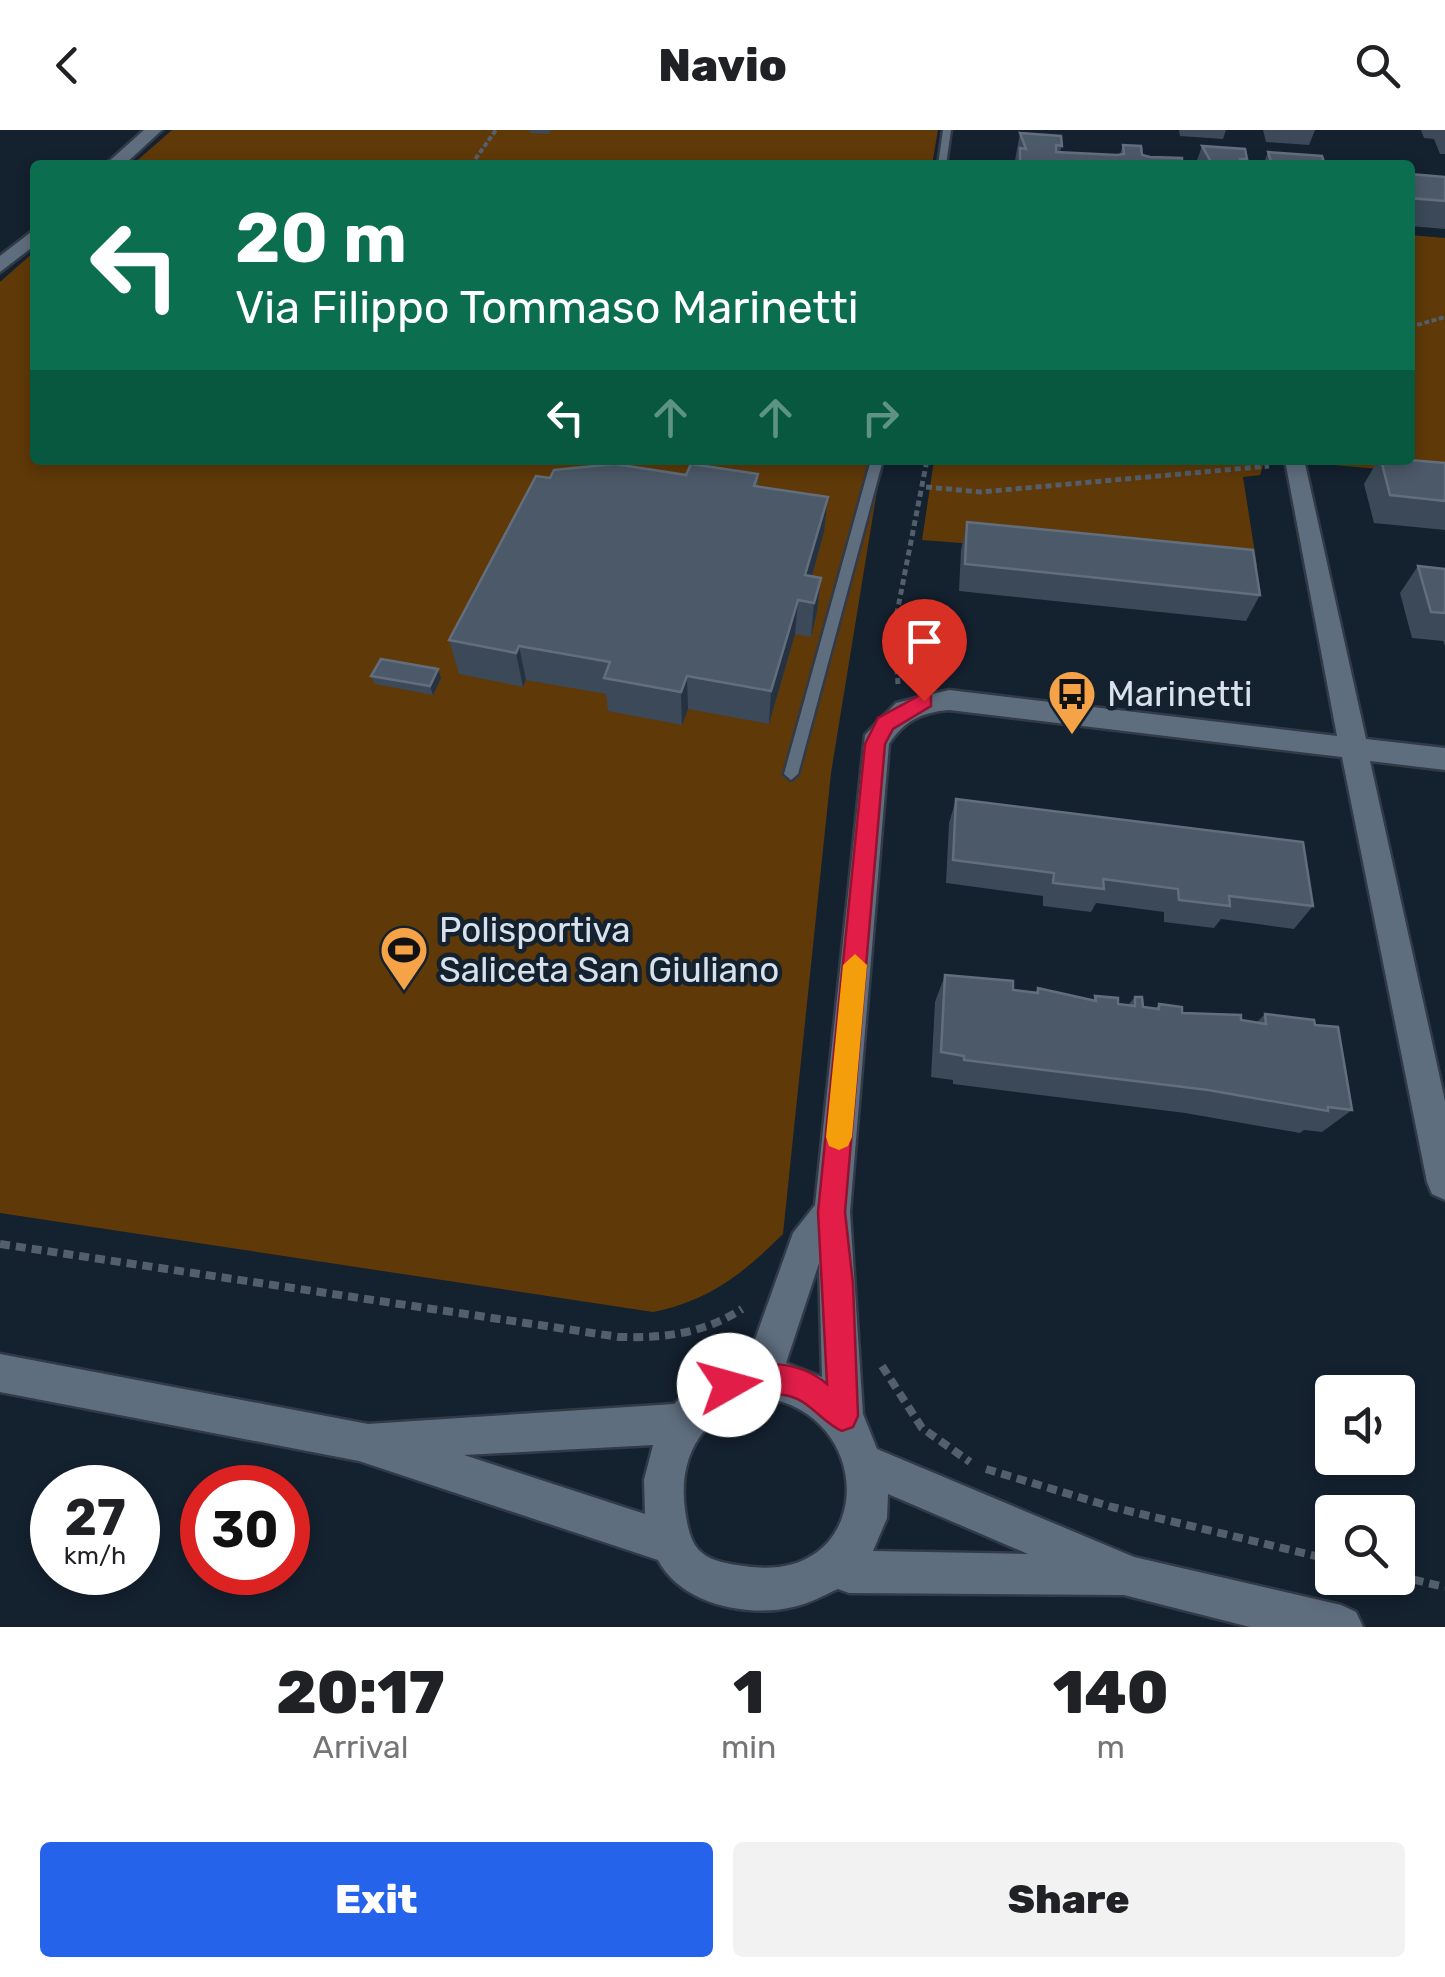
<!DOCTYPE html>
<html lang="en">
<head>
<meta charset="utf-8">
<style>
  :root { --surface:#fff; --page:#f2f2f2; --text:#202124; --muted:#757577; --accent:#2563eb }
  body { margin:0; font-family:Rubik,sans-serif; background:var(--page); color:var(--text); height:100vh; display:flex; flex-direction:column; font-size:38px; white-space:nowrap }
  * { box-sizing:border-box; margin:0 }
  p { font-size:32px; color:var(--muted) }
  .icon { flex:none; width:55px; height:55px; fill:none; stroke:currentColor; stroke-width:2; stroke-linecap:round; stroke-linejoin:round }
  .map { position:relative; height:1497px; overflow:hidden }
  .details { display:flex; flex-direction:column; background:var(--surface); flex:1 }
  .details>* { flex:none }
  .hud { position:absolute; left:30px; top:30px; width:1385px; height:305px; border-radius:10px; box-shadow:0 5px 15px #0003; background:#0b6e4f; color:#fff; overflow:hidden }
  .controls { position:absolute; left:1315px; top:1245px; display:grid; gap:20px }
  .controls a { display:grid; place-items:center; width:100px; height:100px; border-radius:10px; background:var(--surface); box-shadow:0 5px 15px #0003; font-size:50px }
  .speed { position:absolute; left:30px; top:1335px; display:flex; gap:20px; font-size:50px; font-weight:700; text-align:center }
  .speed>* { display:grid; place-content:center; width:130px; height:130px; border-radius:50%; background:var(--surface); box-shadow:0 5px 15px #0003; line-height:1 }
  .speed small { font-size:25px; font-weight:400 }
  .speed .limit { border:15px solid #d22; background:#fff; color:#111 }
  .pin { position:absolute; display:grid; place-items:center; width:85px; height:85px; color:#fff; margin:-102px -42px; border-radius:50% 50% 50% 0; rotate:-45deg; box-shadow:0 0 10px #0007 }
  .pin .icon { rotate:45deg }
  .me { position:absolute; width:110px; margin:-55px; rotate:83deg; stroke-linejoin:round; filter:drop-shadow(0 0 8px #0008) }
  .turn { display:flex; align-items:center; gap:35px; height:210px; padding:0 40px; font-size:45px }
  .turn .icon { width:130px; height:130px; stroke-width:2.5 }
  .turn b { display:block; font-size:70px; line-height:85px }
  .lanes { display:flex; align-items:center; height:95px; padding:0 40px; background:#0003; justify-content:center; gap:50px; direction:ltr }
  .lanes .off { opacity:.35 }
  .eta { display:flex; justify-content:space-evenly; align-items:center; height:170px; text-align:center }
  .eta b { font-size:60px; font-weight:800; line-height:70px }
  .primary-button { display:flex; gap:20px; margin-top:auto; padding:20px 40px }
  .primary-button a { flex:1; height:115px; border-radius:10px; background:var(--accent); color:#fff; font-size:40px; font-weight:800; line-height:115px; text-align:center }
  .primary-button a+a { background:var(--page); color:var(--text) }
  header { display:flex; justify-content:space-between; align-items:center; height:130px; padding:0 40px; background:var(--surface); font-size:45px; font-weight:800 }
  .map>svg:first-child { display:block }
  .green { fill:#5f3908 }
  .lines { fill:none; stroke-linecap:round; stroke-linejoin:round }
  .service-casing { stroke:#313a46; stroke-width:5 }
  .minor-casing { stroke:#313a46; stroke-width:5 }
  .path-far2 { stroke:#535f6c; stroke-width:4; stroke-dasharray:5 2.5; stroke-linecap:butt }
  .path-far1 { stroke:#535f6c; stroke-width:5; stroke-dasharray:6 4; stroke-linecap:butt }
  .path { stroke:#535f6c; stroke-width:8; stroke-dasharray:10 6; stroke-linecap:butt }
  .service { fill:#5f6e7f; fill-rule:evenodd }
  .minor { fill:#5f6e7f; fill-rule:evenodd }
  .wall { fill:#3b4958 }
  .shaded-wall { fill:#243241 }
  .building { fill:#4c5968; stroke:#626e7d; stroke-width:2.5 }
  .route { fill:#e11d48; stroke:#92132f; stroke-width:2.5 }
  .slow { fill:#f59e0b }
  .labels { text-anchor:middle; dominant-baseline:central; stroke-width:9; stroke-linejoin:round; paint-order:stroke }
  .poi-label { font-size:35px; fill:#d9e2ec; stroke:#14212f; text-anchor:start }
</style>
</head>
<body>
<header><svg class="icon" aria-label="back" viewBox="0 0 24 24"><path d="M15 5l-7 7 7 7"/></svg>Navio<svg class="icon" aria-label="search" viewBox="0 0 24 24"><circle cx="10" cy="10" r="6"/><path d="M15 15l6 6"/></svg></header>
<div class="map">
<svg width="1445" height="1497" viewBox="0 0 1445 1497">
  <rect width="100%" height="100%" fill="#14212f"/>
  <path class="green" d="M172 0H938L932 35H132Z
    M1410 105 1445 108V345L1289 331 1264 334 1260 345 1243 347 1257 436 922 410 934 330H1410Z
    M35 121V330H882L831 643 783 1104C744 1143 709 1171 653 1182L0 1083V152Z"/>
  <g class="lines">
    <g class="service-casing">
      <path id="service" d="M943 0H951L946 35H938Z
        M871 330H883L798 644 791 650 784 644Z"/>
    </g>
    <g class="minor-casing">
      <path id="minor" d="M144 0H162L124 35H105Z
        M35 99V115L0 142V126Z
        M1285 330 1305 334 1366 609 1445 618V640L1370 631 1445 971V1070L1432 1064 1427 1052 1342 627 949 580C922 582 904 591 889 614L850 1082 863 1284 877 1319 1134 1427 1341 1475 1356 1482 1363 1497H1250L1124 1465 849 1463 838 1459C824 1465 809 1474 793 1477 747 1488 681 1474 658 1430L359 1331 0 1262V1224L368 1294 674 1274 698 1252 747 1232 793 1103 815 1075 865 605 896 573 949 560 1337 606ZM819 1133 822 1247 786 1233ZM761 1267C880 1282 876 1457 744 1436 730 1434 712 1432 701 1422 690 1413 687 1394 685 1380 677 1323 706 1281 761 1267ZM653 1315 644 1350 645 1384 464 1325ZM888 1364 1028 1424 873 1421 887 1388Z"/>
    </g>
    <path class="path-far2" d="M471 35 496 0
      M1410 197 1445 187"/>
    <path class="path-far1" d="M926 357 981 362 1269 336
      M898 554 894 498 927 330"/>
    <path class="path" d="M0 1114 619 1207C664 1208 703 1204 742 1179
      M882 1236 922 1298 970 1332
      M986 1339 1112 1377 1332 1430
      M1398 1446 1445 1457"/>
    <use href="#service" class="service"/>
    <use href="#minor" class="minor"/>
  </g>
  <path class="wall" d="M529 0H551L548 4 530 3Z
    M1179 0H1226L1223 9 1180 6Z
    M1263 0H1315L1309 15 1266 12Z
    M1421 0H1445V24H1440L1434 9 1424 8Z
    M1020 3 1062 16 1060 22 1117 25 1120 24 1123 15 1150 27 1196 33 1202 16 1247 29 1245 34 1248 35H1017L1015 30Z
    M1268 22 1325 35H1263Z
    M1410 44 1445 47V99L1410 96Z
    M1378 330H1410L1445 333V400L1374 393 1364 354Z
    M758 344V356L828 367 824 402 812 446 821 448 817 482 811 507 795 504 769 594 688 579 682 595 608 581 606 564 526 550 523 557 459 544 449 510 550 348Z
    M967 392 1260 465 1246 491 959 461 961 420Z
    M1418 436 1445 439V516L1443 511 1412 508 1400 463Z
    M371 546 441 548 433 565 375 554Z
    M956 669 1313 776 1294 799 1221 789 1214 798 1164 792V782L1096 773 1091 782 1043 776V766L946 753 949 693Z
    M945 845 1035 863 1038 858 1093 870 1095 866 1118 874 1128 875 1135 867 1143 877 1155 879 1159 874 1182 883 1257 892 1265 884 1352 980 1322 1002 1304 1000 1300 1003 1185 983 953 954V950L931 947 935 872Z"/>
  <path class="shaded-wall" d="M828 367 824 402 805 471V445Z
    M821 448 817 482 811 507 814 473Z
    M798 470 795 504 769 594 771 561Z
    M519 516 526 550 523 557 516 523Z
    M438 539 441 548 433 565 430 556Z
    M687 546 688 579 682 595 681 562Z"/>
  <path class="building" d="M1020 3 1061 6 1062 16 1056 15V22L1117 25 1124 24 1123 15 1141 16 1142 25 1150 27 1182 28V32L1196 33 1211 32 1202 16 1245 19 1247 29H1240L1242 34 1248 35H1020V18L1026 19Z
    M1268 22 1322 26 1325 35H1272Z
    M1410 44 1445 47V71L1410 68Z
    M1381 330H1410L1445 333V371L1390 365Z
    M615 334 686 345 691 334 758 344 754 356 828 367 805 445 821 448 814 473 798 470 771 561 687 546 681 562 604 548 610 532 519 516 516 523 449 510 536 346 550 348 554 340Z
    M967 392 1253 420 1260 465 965 434Z
    M1418 436 1445 439V483L1431 482Z
    M381 529 438 539 430 556 371 546Z
    M956 669 1303 712 1313 776 1229 766 1230 776 1179 770 1178 759 1103 749 1104 759 1053 753 1054 743 953 730Z
    M945 845 1013 851V860L1038 863V858L1096 871 1095 866 1118 868V874L1135 876V867H1142L1143 877 1159 879V874L1182 877V883L1241 885V890L1266 894 1265 884 1314 890 1315 895 1338 897 1352 980 1328 977V981L1208 960 964 930V926L941 922Z"/>
  <path class="route" d="M924 563 931 565V576L893 599 885 614 845 1082 853 1154 858 1286 853 1297 842 1301C823 1293 810 1271 789 1266 765 1259 740 1275 719 1266L714 1255 719 1245C754 1230 796 1228 827 1254L818 1082 865 614 878 588Z"/>
  <path class="slow" d="M855 824 867 835 852 1007 848 1016 839 1020 829 1016 826 1007 843 835Z"/>
  <defs>
    <g id="bus-pin" transform="scale(2.5)"><path d="M0 17L-7.5 6A9.5 9.5 0 1 1 7.5 6Z" fill="#f5a346" stroke="#14212f"/><path d="M-5-6H5V4H4V6H2V4H-2V6H-4V4H-5ZM-3.5-4V0h7V-4ZM-3.5 1.2v1.5H-2V1.2ZM2 1.2v1.5H3.5V1.2Z" fill="#111"/></g>
    <g id="stadium-pin" transform="scale(2.5)"><path d="M0 17L-7.5 6A9.5 9.5 0 1 1 7.5 6Z" fill="#f5a346" stroke="#14212f"/><path d="M0-5a6.5 5 0 1 0 0 10a6.5 5 0 1 0 0-10ZM-3.5-1.8h7v3.6h-7Z" fill="#111"/></g>
  </defs>
  <g fill-rule="evenodd">
    <use href="#bus-pin" x="1072" y="564"/>
    <use href="#stadium-pin" x="404" y="820"/>
  </g>
  <g class="labels">
    <g class="poi-label">
      <text x="1107" y="564">Marinetti</text>
      <text x="439" y="800">Polisportiva<tspan x="439" dy="40">Saliceta San Giuliano</tspan></text>
    </g>
  </g>
</svg>
<div class="controls">
<a><svg class="icon" aria-label="sound" viewBox="0 0 24 24"><path d="M4 9h4l5-4v14l-5-4H4zM17 9q2 3 0 6"/></svg></a>
<a><svg class="icon" aria-label="search" viewBox="0 0 24 24"><circle cx="10" cy="10" r="6"/><path d="M15 15l6 6"/></svg></a>
</div>
<div class="speed"><div>27<small>km/h</small></div><div class="limit">30</div></div>
<div class="pin" style="left:924px;top:571px;background:#d93025"><svg class="icon" aria-label="arrive" viewBox="0 0 24 24"><path d="M6 21V4h12l-3 4 3 4H6"/></svg></div>
<svg class="me" style="left:729px;top:1255px" viewBox="-20 -20 40 40"><circle r="19" fill="#fff"/><path d="M0-13L10 11 0 6-10 11z" fill="#e11d48"/></svg>
<div class="hud">
<div class="turn"><svg class="icon" aria-label="left" viewBox="0 0 24 24"><path d="M17 20v-9H6M10 6l-5 5 5 5"/></svg><div><b>20 m</b>Via Filippo Tommaso Marinetti</div></div>
<div class="lanes"><svg class="icon" aria-label="left" viewBox="0 0 24 24"><path d="M17 20v-9H6M10 6l-5 5 5 5"/></svg><svg class="icon off" aria-label="ahead" viewBox="0 0 24 24"><path d="M12 20V5M6 11l6-6 6 6"/></svg><svg class="icon off" aria-label="ahead" viewBox="0 0 24 24"><path d="M12 20V5M6 11l6-6 6 6"/></svg><svg class="icon off" aria-label="right" viewBox="0 0 24 24"><path d="M7 20v-9h11M14 6l5 5-5 5"/></svg></div>
</div>
</div>
<section class="details">
<div class="eta">
<div><b>20:17</b><p>Arrival</p></div>
<div><b>1</b><p>min</p></div>
<div><b>140</b><p>m</p></div>
</div>
<div class="primary-button"><a>Exit</a><a>Share</a></div>
</section>
</body>
</html>
